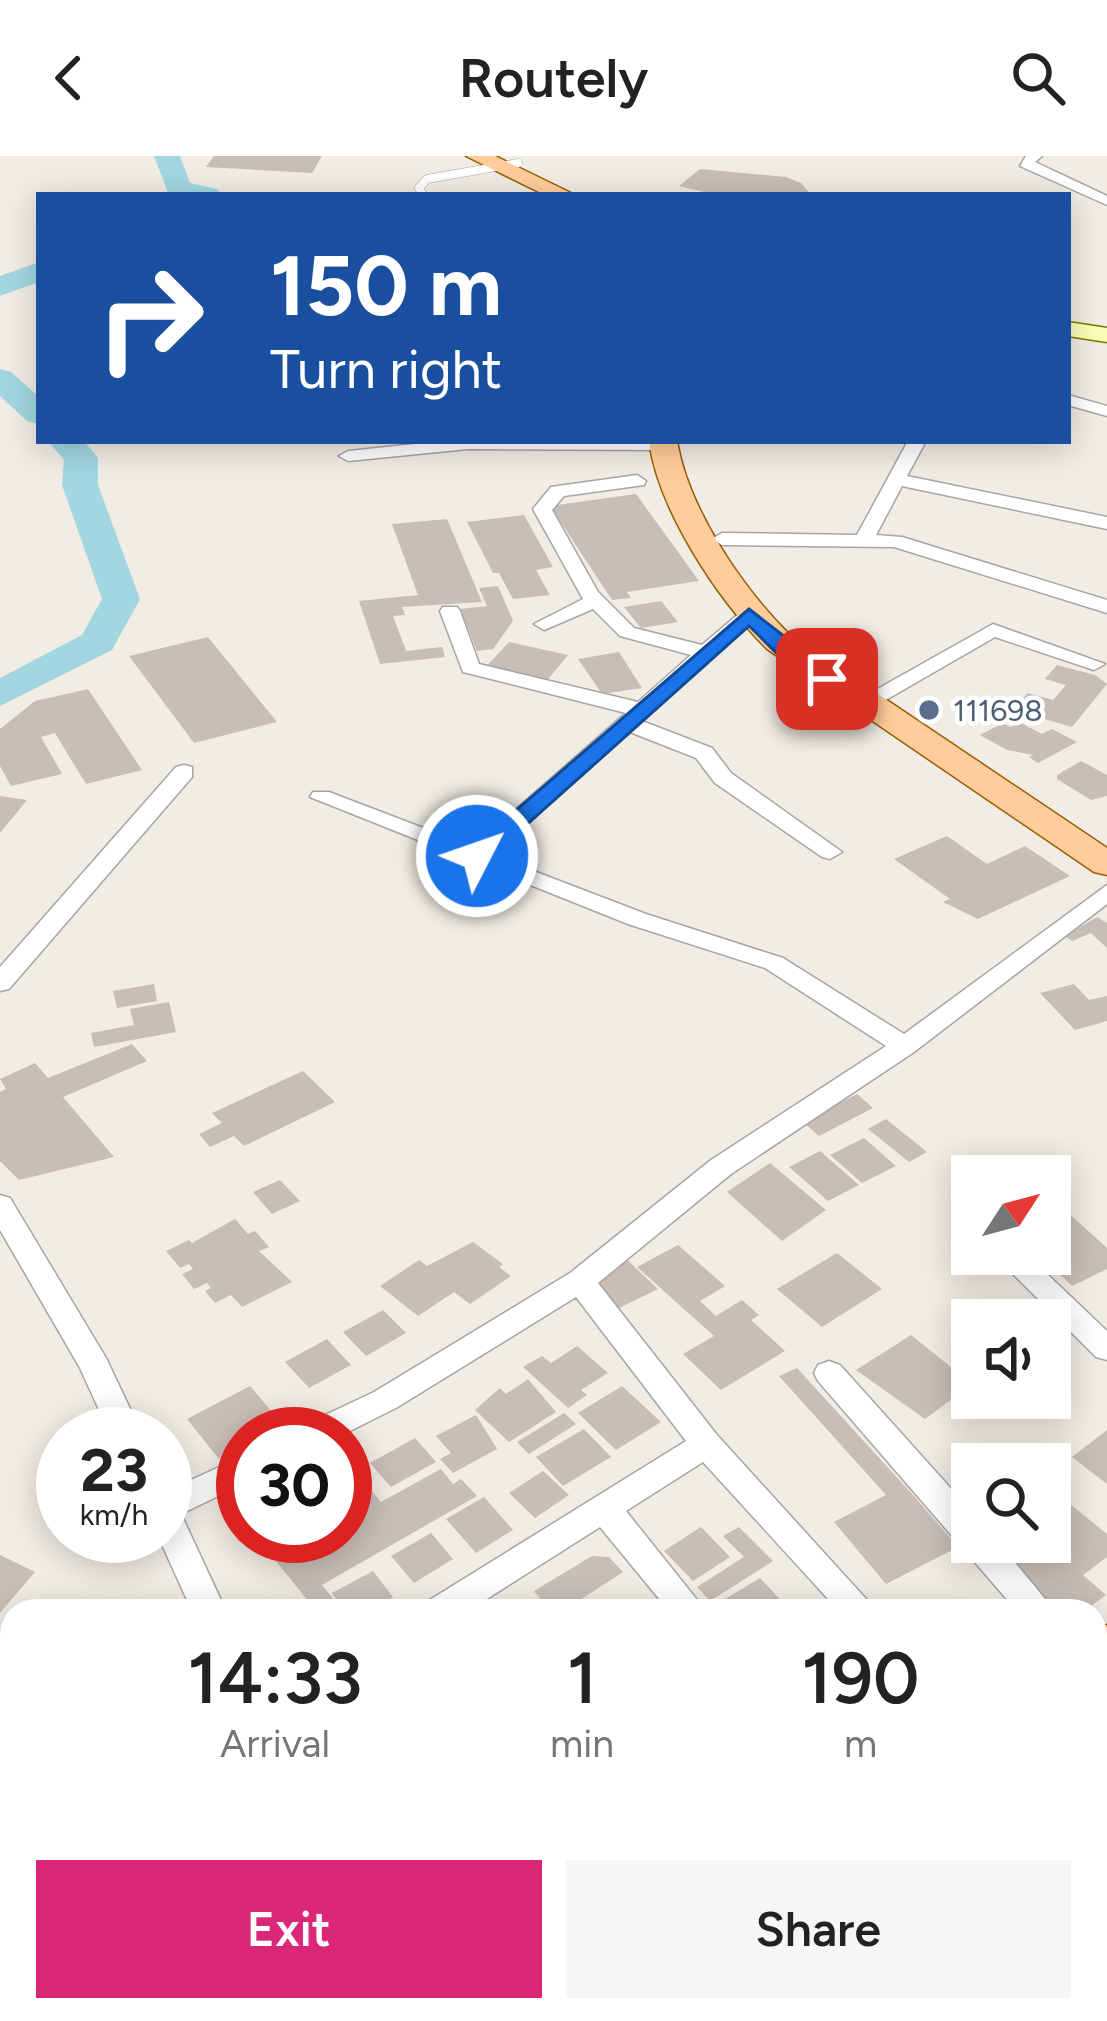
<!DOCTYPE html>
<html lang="en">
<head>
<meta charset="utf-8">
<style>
  :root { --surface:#fff; --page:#f6f6f6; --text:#222; --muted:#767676; --accent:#db2777 }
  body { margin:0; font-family:Figtree,sans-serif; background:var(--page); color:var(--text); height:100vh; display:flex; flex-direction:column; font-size:45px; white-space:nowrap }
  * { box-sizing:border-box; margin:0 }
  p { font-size:39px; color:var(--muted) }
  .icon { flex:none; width:66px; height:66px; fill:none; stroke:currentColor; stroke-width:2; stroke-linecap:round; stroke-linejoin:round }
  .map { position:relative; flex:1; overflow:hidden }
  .side { position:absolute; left:0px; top:1443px; width:1107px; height:423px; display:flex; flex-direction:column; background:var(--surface); border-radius:36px 36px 0 0; box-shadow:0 6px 30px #0003 }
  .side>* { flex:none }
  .banner { position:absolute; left:36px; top:36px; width:1035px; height:252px; border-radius:0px; box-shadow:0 6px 30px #0003; background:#1a4fa0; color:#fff; overflow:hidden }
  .needle { width:78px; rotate:54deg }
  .buttons { position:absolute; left:951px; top:999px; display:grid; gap:24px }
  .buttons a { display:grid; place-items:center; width:120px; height:120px; border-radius:0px; background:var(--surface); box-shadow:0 6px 30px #0003; font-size:60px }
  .speed { position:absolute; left:36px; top:1251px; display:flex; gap:24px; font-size:60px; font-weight:700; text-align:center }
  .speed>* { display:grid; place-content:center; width:156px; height:156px; border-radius:50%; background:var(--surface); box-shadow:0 6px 30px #0003; line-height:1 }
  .speed small { font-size:30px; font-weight:400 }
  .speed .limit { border:18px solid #d22; background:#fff; color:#111 }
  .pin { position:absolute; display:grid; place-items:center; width:102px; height:102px; color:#fff; margin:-51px; border-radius:24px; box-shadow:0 6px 18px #0006 }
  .me { position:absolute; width:132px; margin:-66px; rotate:49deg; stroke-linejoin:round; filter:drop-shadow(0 0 9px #0008) }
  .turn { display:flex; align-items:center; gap:42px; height:252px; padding:0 36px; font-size:54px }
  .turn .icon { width:156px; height:156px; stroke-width:2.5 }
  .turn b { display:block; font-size:84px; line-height:102px }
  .eta { display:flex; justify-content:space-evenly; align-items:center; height:204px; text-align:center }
  .eta b { font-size:72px; font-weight:600; line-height:84px }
  .action { display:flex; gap:24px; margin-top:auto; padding:24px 36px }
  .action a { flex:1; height:138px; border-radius:0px; background:var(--accent); color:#fff; font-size:48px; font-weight:600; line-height:138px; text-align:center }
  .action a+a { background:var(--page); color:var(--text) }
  header { display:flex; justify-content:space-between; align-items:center; height:156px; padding:0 36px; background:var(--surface); font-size:54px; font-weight:600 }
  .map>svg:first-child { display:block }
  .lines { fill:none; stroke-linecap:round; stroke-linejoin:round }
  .river { fill:#a2d7e1; fill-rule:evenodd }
  .building { fill:#c9bdb7 }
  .lane-casing { stroke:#a6a6a6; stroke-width:9 }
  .street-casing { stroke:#a6a6a6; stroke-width:3 }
  .secondary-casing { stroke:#777c00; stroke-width:3 }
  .primary-casing { stroke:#9a5c00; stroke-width:3 }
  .highway-casing { stroke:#e8186e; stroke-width:3 }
  .lane { stroke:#fff; stroke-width:8 }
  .street { fill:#fff; fill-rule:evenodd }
  .secondary { fill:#fefdb5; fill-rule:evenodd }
  .primary { fill:#ffcd9b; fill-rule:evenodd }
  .highway { fill:#ed87a1; fill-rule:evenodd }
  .route { fill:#1a73e8; stroke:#114b97; stroke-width:3 }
  .service-dot { fill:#5c6f8a; stroke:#fff; stroke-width:4.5 }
  .labels { text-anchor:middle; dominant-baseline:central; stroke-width:9; stroke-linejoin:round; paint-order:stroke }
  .service-label { font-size:30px; fill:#4e5e75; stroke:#fff; text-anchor:start }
</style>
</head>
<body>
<header><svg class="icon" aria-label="back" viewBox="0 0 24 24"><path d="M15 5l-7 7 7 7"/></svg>Routely<svg class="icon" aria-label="search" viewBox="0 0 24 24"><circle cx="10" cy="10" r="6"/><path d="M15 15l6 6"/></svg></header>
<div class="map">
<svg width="1107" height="1865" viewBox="0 0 1107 1865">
  <rect width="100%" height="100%" fill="#f1ece4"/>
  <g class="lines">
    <path class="river" d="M154 0H180L190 27 217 33 221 39H169Z
      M39 106V126L0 140V120Z
      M0 213 11 216 39 241V268L27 265 0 240Z
      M48 285H84L98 302V329L140 443 112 494 0 550V522L82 479 102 443 62 329 64 304Z"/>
  </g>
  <path class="building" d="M214 0H322L312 17 206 11Z
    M700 13 786 21 801 27 809 37 716 39 679 30Z
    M636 338 699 425 627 436 631 442 612 444 550 350Z
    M524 359 553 411 536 414 550 439 513 443 499 417H493L467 366Z
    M447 363 482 446 402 451 405 459 393 460 406 495 442 491 445 501 380 508 359 445 418 439 392 368Z
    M498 430 513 465 493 493 477 495 460 453 487 450 479 432Z
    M661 445 678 466 641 472 624 451Z
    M208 481 277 566 194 587 129 500Z
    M509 486 568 499 545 527 484 513Z
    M619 496 642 532 602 538 578 503Z
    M1057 509 1095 519 1107 528 1072 571 1013 554 1028 537 1053 544 1066 529 1045 523Z
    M88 533 142 614 86 628 55 577 41 581 62 618 11 630 0 610V573L35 545Z
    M1019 566 1042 578 1052 573 1077 586 1038 607 1029 601 1033 599 1007 594 980 579 1003 567 1010 571Z
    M1081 605 1107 619V640L1091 644 1057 623V619Z
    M0 640 27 644 0 677Z
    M947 680 987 708 1025 690 1070 720 978 763 943 746 950 743 894 703Z
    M1097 761 1107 767V792L1091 777 1072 785 1065 780Z
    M154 828 157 845 117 852 113 835Z
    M1074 828 1089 844 1107 840V865L1075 874 1040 837Z
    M169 846 176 876 94 891 91 877 134 869 130 853Z
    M132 888 147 905 63 941 114 1001 19 1024 0 1005V936L6 933 0 923 35 907 48 922Z
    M303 915 335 946 244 990 234 980 210 991 199 978 222 967 212 957Z
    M857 938 873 952 819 980 803 966Z
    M886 963 927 996 909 1006 868 973Z
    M864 982 896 1010 862 1027 830 999Z
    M820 995 859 1029 828 1045 789 1011Z
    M770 1007 826 1054 782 1085 727 1036Z
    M280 1024 300 1045 272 1058 253 1036Z
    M1065 1054 1107 1092V1113L1072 1130 1039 1098H1050V1061Z
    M235 1063 248 1078 255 1075 269 1091 259 1095 292 1126 242 1151 231 1139 215 1147 205 1135 211 1132 207 1127 194 1133 182 1118 193 1113 189 1108 180 1112 166 1095 189 1084 192 1087Z
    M473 1086 503 1108 499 1111 511 1120 470 1148 454 1136 418 1160 380 1130 419 1104 427 1110Z
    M678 1089 725 1130 700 1145 716 1160 742 1144 759 1159 751 1164 785 1195 721 1234 683 1198 714 1180 637 1111Z
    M837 1097 882 1133 822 1171 777 1133Z
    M625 1102 658 1133 611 1156 589 1133Z
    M1001 1143 1027 1164H972V1185L956 1172Z
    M383 1154 406 1177 366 1200 343 1176Z
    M911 1179 972 1228 925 1263 856 1214Z
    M327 1183 351 1209 309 1232 285 1206Z
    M577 1190 608 1217 581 1234 587 1239 568 1252 523 1211 542 1200 551 1207Z
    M797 1212 913 1339 958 1391 886 1428 834 1366 886 1339 779 1220Z
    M528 1223 556 1256 509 1286 475 1254 500 1232 506 1238Z
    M250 1230 288 1275 243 1278V1290L219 1303 187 1263Z
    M622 1230 661 1266 616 1294 578 1257Z
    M564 1257 576 1268 529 1298 517 1286Z
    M476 1259 497 1293 453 1317 440 1303 451 1297 436 1280Z
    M584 1273 611 1301 563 1330 536 1301Z
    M1107 1274V1328L1072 1301Z
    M415 1282 436 1306 391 1331 370 1307Z
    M441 1313 453 1328 461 1323 477 1340 322 1429 340 1451 333 1455H316L256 1380H299L307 1390 325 1380H345V1318L359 1320 381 1346Z
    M543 1315 569 1339 535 1362 509 1337Z
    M1060 1340 1107 1378V1401L1083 1419 1106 1439 1084 1455H1047L992 1386H1050V1347Z
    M484 1341 513 1374 476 1397 446 1363Z
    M701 1371 730 1401 693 1425 664 1395Z
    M739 1371 773 1405 710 1445 697 1431 744 1401 723 1380Z
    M431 1377 453 1403 414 1427 391 1400Z
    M0 1399 35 1416 0 1457Z
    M592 1400 609 1401 623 1416 563 1455H550L534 1435Z
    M373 1415 393 1441 368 1455H345L332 1437Z
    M760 1422 791 1455H736L725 1443Z
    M1095 1842 1107 1854V1865H1056L1069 1854H1095Z
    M537 1854H645L630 1865H545Z"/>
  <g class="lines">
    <g class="lane-casing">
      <path id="lane" d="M423 39 419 32 427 23 518 7"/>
    </g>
    <g class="street-casing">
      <path id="street" d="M1026 0H1042L1035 6 1107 40V49L1020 10Z
        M1068 239 1107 250V260L1068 249Z
        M444 285H669L672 289 663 294 468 293 348 305 339 300 348 295Z
        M908 285H926L907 320 1107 361V373L902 330 876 379 902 381 1107 444V457L894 391 722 389 712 383 722 377 857 379Z
        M637 319 646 325 644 329 564 340 552 354 598 436 634 472 702 489 742 455 749 453 759 459 642 565 712 592 731 617 842 696 830 703 822 701 715 627 696 602 630 576 492 699 646 758 783 802 904 878 1107 729V748L914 896 731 1018 598 1127 717 1279 877 1455H839L703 1306 626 1355 706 1455H669L600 1371 468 1455H423L428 1445 686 1285 576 1141 396 1252 344 1278H299L304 1269 374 1236 570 1117 711 1004 886 890 765 812 628 768 310 641 313 636H329L473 691 626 557 463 516 440 455 443 451H457L460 455 479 508 638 546 691 499 620 480 593 453 544 474 534 468 583 443 533 353 551 331Z
        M993 468 1105 508 1094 514 995 481 884 545 876 546 865 540Z
        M184 609 192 611V621L9 833 0 835V811L176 611Z
        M0 1039 10 1042 106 1202 142 1278H110L80 1212 0 1074Z
        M993 1098H1026L1107 1175V1204L1096 1201Z
        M829 1205 840 1209 972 1356V1386H998L1055 1455H1017L818 1225 814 1217 818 1209Z
        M243 1300V1328L181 1358 226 1455H192L158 1380H165V1336Z
        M0 1548 12 1553V1585L0 1580Z
        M12 1711V1749L0 1754V1716Z
        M57 1854H108L103 1865H52Z
        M357 1854H397L401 1865H361Z"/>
    </g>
    <g class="secondary-casing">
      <path id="secondary" d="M1068 166 1107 172V186L1068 180Z"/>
    </g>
    <g class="primary-casing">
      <path id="primary" d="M466 0H495L575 39H545Z
        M649 285H677C688 352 742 432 790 479L1107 692V719L1094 716 767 493C718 443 659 356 649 285Z
        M1107 1469V1521L1095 1525V1473Z
        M1107 1685V1746L1095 1750V1689Z
        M617 1854H689L684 1865H612Z
        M905 1854H975L970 1865H900Z"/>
    </g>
    <g class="highway-casing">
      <path id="highway" d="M1107 1533V1595L1095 1599V1538Z
        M1107 1604V1668L1095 1672V1608Z
        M710 1854H789L785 1865H705Z
        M809 1854H888L884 1865H804Z"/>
    </g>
    <use href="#lane" class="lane"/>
    <use href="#street" class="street"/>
    <use href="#secondary" class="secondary"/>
    <use href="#primary" class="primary"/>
    <use href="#highway" class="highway"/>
  </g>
  <path class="route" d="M749 453 834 519V528C803 531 771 490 749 470L486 705H469V695Z"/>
  <circle class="service-dot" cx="929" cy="554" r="12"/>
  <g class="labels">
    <g class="service-label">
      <text x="953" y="554">111698</text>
    </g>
  </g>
</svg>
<div class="buttons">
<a><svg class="needle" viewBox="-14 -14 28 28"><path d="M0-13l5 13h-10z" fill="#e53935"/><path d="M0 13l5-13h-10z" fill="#767676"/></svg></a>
<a><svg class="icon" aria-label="sound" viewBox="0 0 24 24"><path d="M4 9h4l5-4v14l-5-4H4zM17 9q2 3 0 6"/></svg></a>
<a><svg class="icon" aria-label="search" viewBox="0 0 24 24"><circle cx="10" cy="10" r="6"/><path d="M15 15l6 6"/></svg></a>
</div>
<div class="speed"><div>23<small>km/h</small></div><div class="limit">30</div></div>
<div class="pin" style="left:827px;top:523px;background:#d93025"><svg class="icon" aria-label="arrive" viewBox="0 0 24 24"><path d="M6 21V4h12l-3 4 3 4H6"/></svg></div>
<svg class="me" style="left:477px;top:700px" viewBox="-20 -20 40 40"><circle r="17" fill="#1a73e8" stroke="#fff" stroke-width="3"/><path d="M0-11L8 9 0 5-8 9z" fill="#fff"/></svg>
<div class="banner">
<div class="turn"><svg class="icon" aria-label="right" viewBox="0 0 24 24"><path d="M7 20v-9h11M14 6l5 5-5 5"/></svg><div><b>150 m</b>Turn right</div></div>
</div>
<section class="side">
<div class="eta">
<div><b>14:33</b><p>Arrival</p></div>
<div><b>1</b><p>min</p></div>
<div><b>190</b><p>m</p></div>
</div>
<div class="action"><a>Exit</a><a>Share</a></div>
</section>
</div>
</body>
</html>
